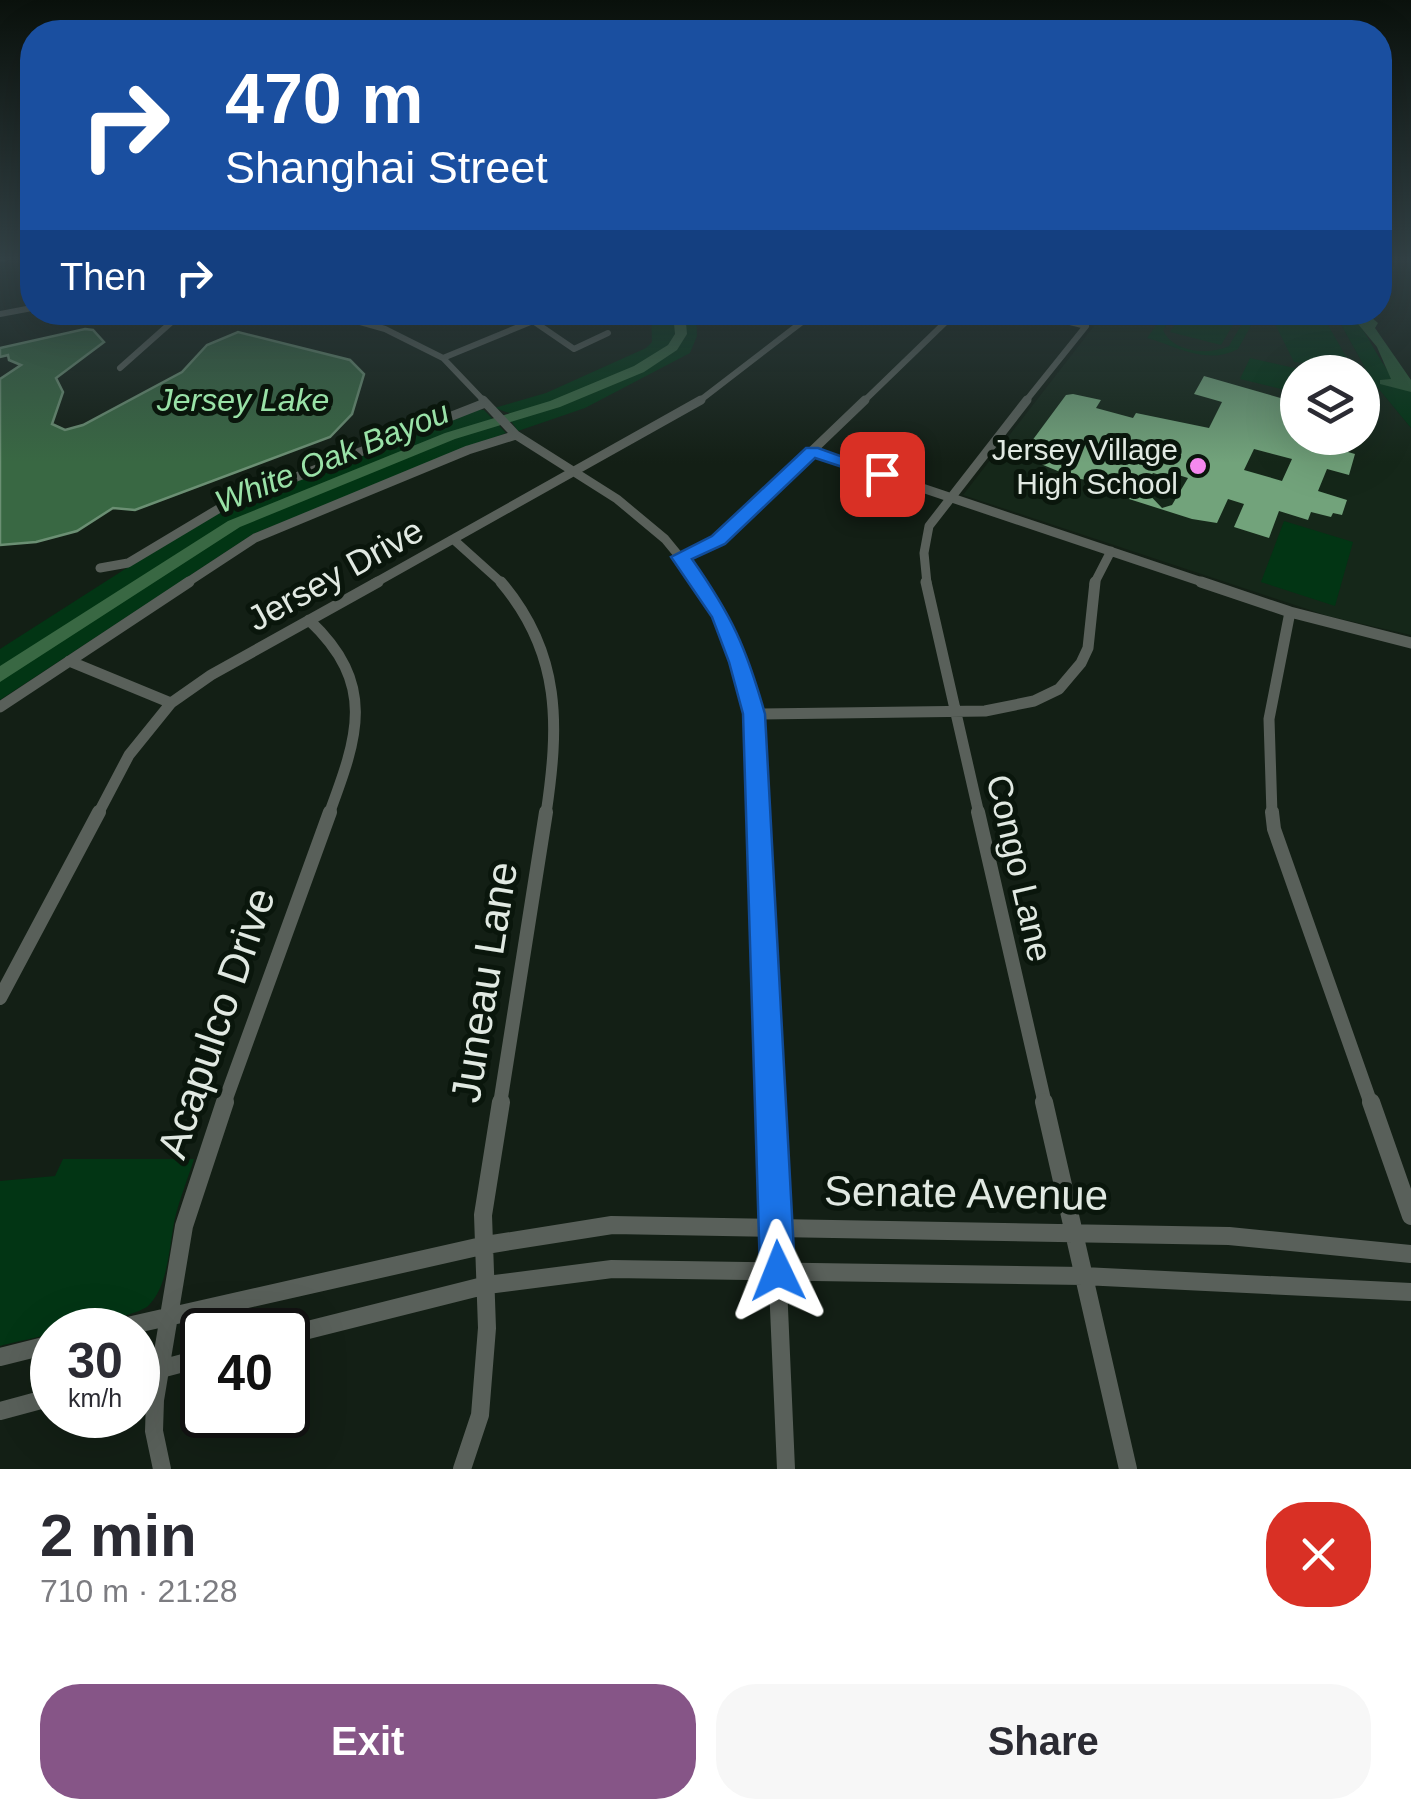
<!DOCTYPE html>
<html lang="en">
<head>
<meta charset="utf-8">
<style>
  :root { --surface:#fff; --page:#f7f7f7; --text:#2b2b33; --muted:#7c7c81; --accent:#865587 }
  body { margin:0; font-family:Helvetica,sans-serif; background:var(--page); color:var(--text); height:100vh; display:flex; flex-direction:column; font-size:38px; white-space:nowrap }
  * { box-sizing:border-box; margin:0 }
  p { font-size:32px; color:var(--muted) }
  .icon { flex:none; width:55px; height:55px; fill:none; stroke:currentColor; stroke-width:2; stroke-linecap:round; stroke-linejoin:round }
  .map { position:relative; height:1469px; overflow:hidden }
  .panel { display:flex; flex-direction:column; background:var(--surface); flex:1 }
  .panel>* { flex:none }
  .hud { position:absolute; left:20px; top:20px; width:1372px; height:305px; border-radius:40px; box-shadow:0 10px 40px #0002; background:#1a4fa0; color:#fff; overflow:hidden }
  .controls { position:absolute; left:1280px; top:355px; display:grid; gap:20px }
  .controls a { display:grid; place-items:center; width:100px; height:100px; border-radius:50%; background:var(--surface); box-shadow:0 10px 40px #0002; font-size:50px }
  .speed { position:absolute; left:30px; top:1308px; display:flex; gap:20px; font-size:50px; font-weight:700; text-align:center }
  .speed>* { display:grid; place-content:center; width:130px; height:130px; border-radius:50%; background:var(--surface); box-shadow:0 10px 40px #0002; line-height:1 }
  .speed small { font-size:25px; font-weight:400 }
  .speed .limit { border:5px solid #111; border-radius:15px; background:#fff; color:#111 }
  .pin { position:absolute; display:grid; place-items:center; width:85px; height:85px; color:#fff; margin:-42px; border-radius:20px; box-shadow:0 5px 15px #0006 }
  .me { position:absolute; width:110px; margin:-55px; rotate:358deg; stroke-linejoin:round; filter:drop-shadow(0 0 8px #0008) }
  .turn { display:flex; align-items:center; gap:35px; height:210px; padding:0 40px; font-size:45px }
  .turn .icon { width:130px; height:130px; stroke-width:2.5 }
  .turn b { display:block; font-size:70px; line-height:85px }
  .then { display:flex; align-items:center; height:95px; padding:0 40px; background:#0003; gap:20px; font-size:38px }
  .round { display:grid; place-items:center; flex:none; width:105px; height:105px; border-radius:40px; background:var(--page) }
  .headline { display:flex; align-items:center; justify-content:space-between; height:170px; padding:0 40px }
  h1 { font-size:60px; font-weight:600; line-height:75px }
  .primary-button { display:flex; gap:20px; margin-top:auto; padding:20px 40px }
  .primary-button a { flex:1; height:115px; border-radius:40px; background:var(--accent); color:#fff; font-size:40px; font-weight:600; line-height:115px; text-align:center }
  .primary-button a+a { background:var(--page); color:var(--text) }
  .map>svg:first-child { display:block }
  .built { fill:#152719; fill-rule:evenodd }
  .green { fill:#023514 }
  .forest { fill:#2b5a36 }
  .water { fill:#396843; stroke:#6b8f73; stroke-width:2.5 }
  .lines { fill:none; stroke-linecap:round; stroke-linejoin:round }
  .river { fill:#396843; fill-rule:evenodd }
  .building { fill:#72a37b; fill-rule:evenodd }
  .minor-far4 { stroke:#59605a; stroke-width:6 }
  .minor-far3 { stroke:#59605a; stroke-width:9 }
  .minor-far2 { stroke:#59605a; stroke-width:11 }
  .minor-far1 { stroke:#59605a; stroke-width:14 }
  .minor { stroke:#59605a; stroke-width:18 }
  .route { fill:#1a73e8; stroke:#114b97; stroke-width:2.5 }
  .poi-dot { fill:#f589ee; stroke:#0a160c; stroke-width:4 }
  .labels { text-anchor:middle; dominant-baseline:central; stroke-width:10; stroke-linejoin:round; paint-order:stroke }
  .far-poi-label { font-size:30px; fill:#e1e9e2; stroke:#0a160c; text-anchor:end }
  .far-water-label { font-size:32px; font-style:italic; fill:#99e2a7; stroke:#0a160c }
  .street-label { font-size:35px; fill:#e1e9e2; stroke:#0a160c }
  .near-street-label { font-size:42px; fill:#e1e9e2; stroke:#0a160c }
</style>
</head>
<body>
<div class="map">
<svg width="1411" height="1469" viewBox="0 0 1411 1469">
  <rect width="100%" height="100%" fill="#131f15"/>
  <path class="built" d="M1044 313H1328L1339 321 1373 382 1411 428V635L1328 616 963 495 1094 326ZM1298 372H1362V438H1298Z"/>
  <path class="green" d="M651 313H675C676 322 677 334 671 343 660 360 536 412 514 413 508 414 500 409 494 408L546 393 646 348 652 342Z
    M682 313H696L697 336 690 353 585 408 518 431 511 421C545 411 663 371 681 342 688 332 683 323 682 313Z
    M1165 313H1175L1163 330C1172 352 1209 356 1229 346L1248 313H1258L1238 349C1206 366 1174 345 1147 338Z
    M1183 313V312L1240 313 1221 345 1170 332Z
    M1328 313 1354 316C1372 340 1386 380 1411 392V428L1373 382 1339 321Z
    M1270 314 1324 318 1352 367 1294 362Z
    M1250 358 1312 372H1298L1297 393 1240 379Z
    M476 409 484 410 506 433 253 534 0 700V649L208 516Z
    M1284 521 1353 542 1335 606 1261 582Z
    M63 1159H194C188 1178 180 1198 175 1218 169 1245 169 1286 148 1306 135 1318 25 1339 0 1346V1181L55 1176Z"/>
  <path class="forest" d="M1349 313H1366L1378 323 1375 328 1411 380V392L1380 384V380L1391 379 1377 347Z"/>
  <path class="water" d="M85 329 93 330 104 342 56 378 63 392 52 424 65 430 83 425 182 372 207 345 238 332 350 360 364 374 352 414 330 437 135 510 113 508 77 531 36 542 0 545V379L21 365 9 360 8 355 0 357V348Z"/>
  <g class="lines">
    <path class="river" d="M673 312H685L687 334 677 350 644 372 560 407 455 439 240 527 0 682V666L228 521 445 433 550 401 634 366 668 345 675 334Z"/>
  </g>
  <path class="building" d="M1204 376 1298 403V438L1355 454 1349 475 1327 469 1318 491 1347 500 1342 515 1333 513 1331 517 1311 512 1308 520 1279 511 1269 538 1234 527 1244 504 1228 499 1217 523 1192 519 1129 499 1134 492 1126 487 1075 478 1026 458 1029 454 1023 453 1066 395 1073 394 1101 400 1096 408 1133 418 1136 413 1209 428 1222 402 1194 394ZM1254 449 1292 459 1282 481 1244 470ZM1169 472 1188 478 1172 505 1162 508 1143 488 1153 473 1167 477Z"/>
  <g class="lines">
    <path class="minor-far4" d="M0 259 8 257
      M325 312 385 329 443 358 485 402
      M0 314 32 308
      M536 323 574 349 608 333
      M443 358 555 312
      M120 368 183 312
      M698 402 815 312
      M863 402 956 312
      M1025 402 1086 326 1030 312"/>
    <path class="minor-far3" d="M483 400 516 435 617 499 665 539 702 584
      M812 451 1208 584
      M454 540 503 584
      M681 557 719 540 865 400
      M100 568 128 563 225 505 485 403
      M185 584 255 538 468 450 516 435
      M373 584 701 400
      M927 584 924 553 929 526 1027 400
      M1094 584 1111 551"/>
    <path class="minor-far2" d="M501 582C562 654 559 726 546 814
      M700 582C753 647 755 735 758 814
      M926 582 979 814
      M1201 582 1290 612 1411 643
      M309 620C377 684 358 736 329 814
      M69 661 171 703
      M0 707 189 582
      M754 714 985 711 1034 701 1059 689 1081 663 1088 648 1095 582
      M98 814 129 755 171 703 211 675 378 582
      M1272 814 1269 719 1290 612"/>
    <path class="minor-far1" d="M758 812 771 1104
      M978 812 1045 1104
      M1272 812 1274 829 1371 1104
      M0 998 99 812
      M224 1104 330 812
      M500 1104 546 812"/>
    <path class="minor" d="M770 1102 786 1469
      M1044 1102 1128 1469
      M1371 1102 1411 1216
      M110 1330 486 1245 612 1225 1229 1236 1411 1254
      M288 1335 487 1285 612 1269 1083 1276 1411 1292
      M0 1357 52 1344
      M138 1375 202 1358
      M0 1411 52 1397
      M162 1469 154 1431 155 1400 184 1226 225 1102
      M462 1469 480 1415 487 1328 483 1215 501 1102"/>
  </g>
  <linearGradient id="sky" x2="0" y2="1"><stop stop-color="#0a110c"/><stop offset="0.56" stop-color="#334246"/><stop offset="1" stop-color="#334246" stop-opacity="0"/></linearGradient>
  <rect width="1411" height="463" fill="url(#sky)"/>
  <path class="route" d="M806 448H818L891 474 882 480 815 458 725 544 692 559C732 616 746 647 765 714L795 1271 790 1283 778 1289 765 1283 760 1271 743 714 729 662 712 617 671 557 712 536Z"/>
  <circle class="poi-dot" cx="1198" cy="466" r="10"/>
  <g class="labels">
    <g class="far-poi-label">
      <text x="1178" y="449">Jersey Village<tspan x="1178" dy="34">High School</tspan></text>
    </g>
    <g class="far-water-label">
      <text x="243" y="400">Jersey Lake</text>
      <text transform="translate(332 457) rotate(-22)">White Oak Bayou</text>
    </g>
    <g class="street-label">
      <text transform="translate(335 574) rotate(-29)">Jersey Drive</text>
      <text transform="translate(1020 868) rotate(77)">Congo Lane</text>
    </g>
    <g class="near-street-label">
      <text transform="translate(484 982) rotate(-81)">Juneau Lane</text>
      <text transform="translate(216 1023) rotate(-71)">Acapulco Drive</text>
      <text transform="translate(966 1193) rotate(1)">Senate Avenue</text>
    </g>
  </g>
</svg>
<div class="controls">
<a><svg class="icon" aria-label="layers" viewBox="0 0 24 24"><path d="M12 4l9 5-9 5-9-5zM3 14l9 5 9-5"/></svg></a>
</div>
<div class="speed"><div>30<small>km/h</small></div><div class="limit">40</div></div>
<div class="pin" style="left:882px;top:474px;background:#d93025"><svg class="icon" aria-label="arrive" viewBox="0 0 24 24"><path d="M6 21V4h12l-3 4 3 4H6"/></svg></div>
<svg class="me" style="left:778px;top:1271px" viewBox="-20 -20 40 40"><path d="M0-17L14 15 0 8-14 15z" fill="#1a73e8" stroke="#fff" stroke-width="4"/></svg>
<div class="hud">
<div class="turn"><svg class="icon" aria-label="right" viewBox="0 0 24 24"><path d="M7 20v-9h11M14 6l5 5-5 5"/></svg><div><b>470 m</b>Shanghai Street</div></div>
<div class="then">Then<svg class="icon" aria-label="right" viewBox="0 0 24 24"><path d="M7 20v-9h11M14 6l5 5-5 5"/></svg></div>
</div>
</div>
<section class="panel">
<div class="headline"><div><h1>2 min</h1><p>710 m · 21:28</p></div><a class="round" style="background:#d93025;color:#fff"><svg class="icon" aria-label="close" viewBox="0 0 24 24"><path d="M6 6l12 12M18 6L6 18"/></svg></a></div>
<div class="primary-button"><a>Exit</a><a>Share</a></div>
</section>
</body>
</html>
